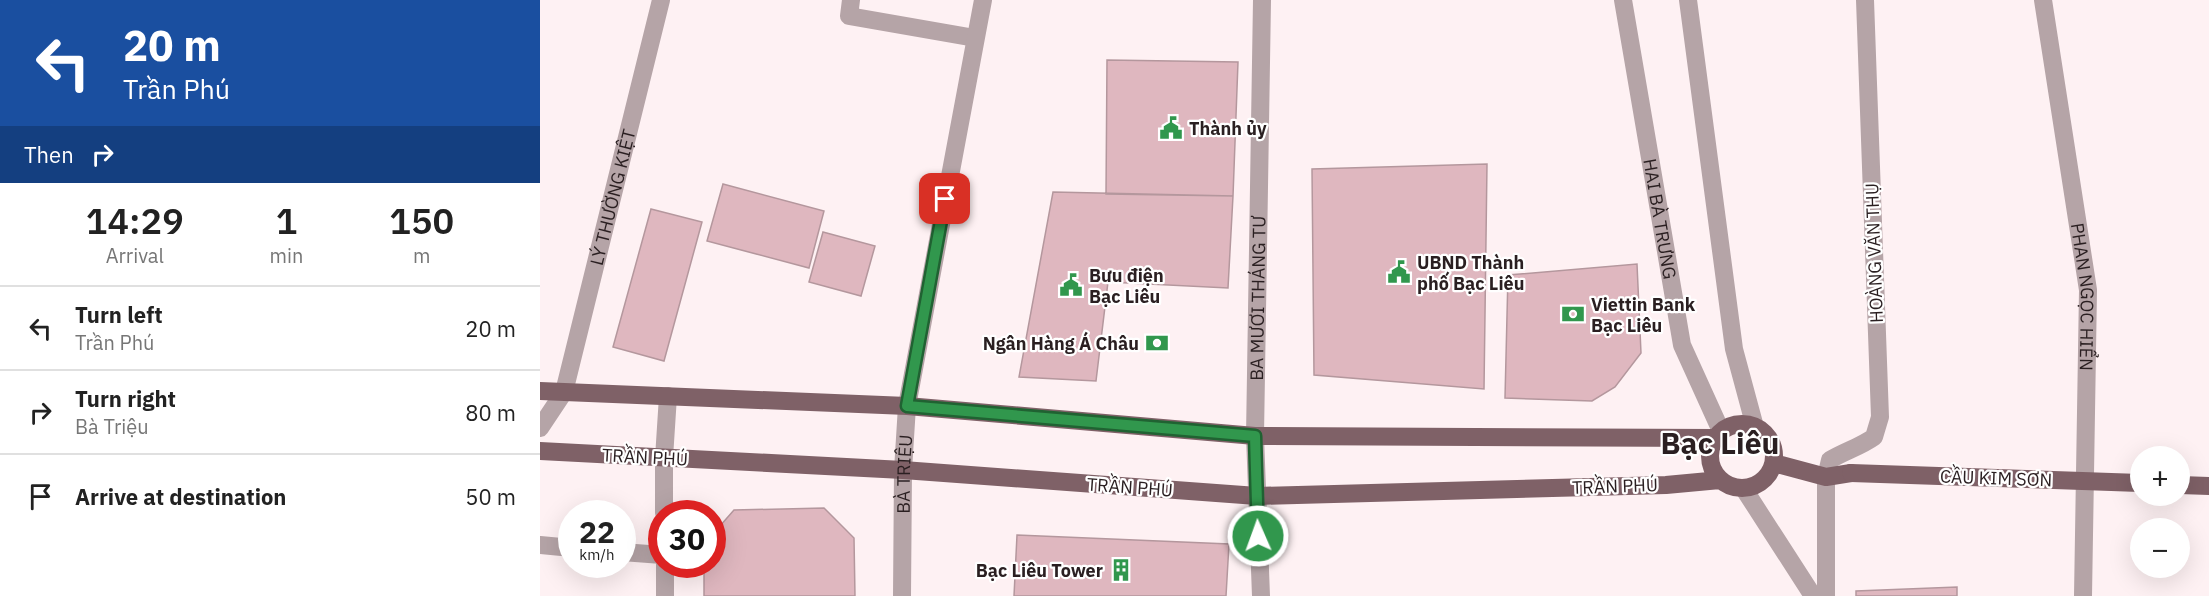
<!DOCTYPE html>
<html lang="en">
<head>
<meta charset="utf-8">
<style>
  :root { --surface:#fff; --page:#f6f6f6; --text:#222; --muted:#767676; --line:#e0e0e0 }
  body { margin:0; font-family:"IBM Plex Sans",sans-serif; background:var(--page); color:var(--text); height:100vh; display:flex; flex-direction:column; font-size:22px; white-space:nowrap }
  * { box-sizing:border-box; margin:0 }
  p { font-size:20px; color:var(--muted) }
  .icon { flex:none; width:33px; height:33px; fill:none; stroke:currentColor; stroke-width:2; stroke-linecap:round; stroke-linejoin:round }
  .map { position:relative; flex:1; overflow:hidden }
  .panel { display:flex; flex-direction:column; background:var(--surface); width:540px }
  .panel>* { flex:none }
  .top-card { background:#1a4fa0; color:#fff; overflow:hidden }
  .buttons { position:absolute; left:1590px; top:446px; display:grid; gap:12px }
  .buttons a { display:grid; place-items:center; width:60px; height:60px; border-radius:50%; background:var(--surface); box-shadow:0 6px 24px #0002; font-size:30px }
  .speed { position:absolute; left:18px; top:500px; display:flex; gap:12px; font-size:30px; font-weight:700; text-align:center }
  .speed>* { display:grid; place-content:center; width:78px; height:78px; border-radius:50%; background:var(--surface); box-shadow:0 6px 24px #0002; line-height:1 }
  .speed small { font-size:15px; font-weight:400 }
  .speed .limit { border:9px solid #d22; background:#fff; color:#111 }
  .pin { position:absolute; display:grid; place-items:center; width:51px; height:51px; color:#fff; margin:-26px; border-radius:12px; box-shadow:0 3px 9px #0006 }
  .me { position:absolute; width:66px; margin:-33px; rotate:358deg; stroke-linejoin:round; filter:drop-shadow(0 0 4px #0008) }
  .turn { display:flex; align-items:center; gap:21px; height:126px; padding:0 24px; font-size:27px }
  .turn .icon { width:78px; height:78px; stroke-width:2.5 }
  .turn b { display:block; font-size:42px; line-height:51px }
  .then { display:flex; align-items:center; height:57px; padding:0 24px; background:#0003; gap:12px; font-size:22px }
  .eta { display:flex; justify-content:space-evenly; align-items:center; height:102px; text-align:center }
  .eta b { font-size:36px; font-weight:600; line-height:42px }
  ul { padding:0; list-style:none }
  li { display:flex; align-items:center; gap:18px; height:84px; padding:0 24px; border-top:2px solid var(--line) }
  li div { flex:1 }
  li b { display:block; font-size:22px }
  li em { font-style:normal }
  main { display:flex; flex:1; min-height:0 }
  .map>svg:first-child { display:block }
  .building { fill:#dfb7bf; stroke:#b4979d; stroke-width:1.5 }
  .lines { fill:none; stroke-linecap:round; stroke-linejoin:round }
  .minor { stroke:#b5a4a7; stroke-width:18 }
  .major { stroke:#7f6167; stroke-width:18 }
  .major-bridge { stroke:#7f6167; stroke-width:18 }
  .route-casing { stroke:#206232; stroke-width:15 }
  .route { stroke:#31974d; stroke-width:10 }
  .labels { text-anchor:middle; dominant-baseline:central; stroke-width:4.5; stroke-linejoin:round; paint-order:stroke }
  .poi-label { font-size:18px; font-weight:bold; fill:#2a1f21; stroke:#fff; text-anchor:start }
  .street-label { font-size:18px; fill:#2a1f21; stroke:#fff }
  .town-label { font-size:30px; font-weight:bold; fill:#2a1f21; stroke:#fff }
</style>
</head>
<body>
<main>
<section class="panel">
<div class="top-card">
<div class="turn"><svg class="icon" aria-label="left" viewBox="0 0 24 24"><path d="M17 20v-9H6M10 6l-5 5 5 5"/></svg><div><b>20 m</b>Trần Phú</div></div>
<div class="then">Then<svg class="icon" aria-label="right" viewBox="0 0 24 24"><path d="M7 20v-9h11M14 6l5 5-5 5"/></svg></div>
</div>
<div class="eta">
<div><b>14:29</b><p>Arrival</p></div>
<div><b>1</b><p>min</p></div>
<div><b>150</b><p>m</p></div>
</div>
<ul>
<li><svg class="icon" aria-label="left" viewBox="0 0 24 24"><path d="M17 20v-9H6M10 6l-5 5 5 5"/></svg><div><b>Turn left</b><p>Trần Phú</p></div><em>20 m</em></li>
<li><svg class="icon" aria-label="right" viewBox="0 0 24 24"><path d="M7 20v-9h11M14 6l5 5-5 5"/></svg><div><b>Turn right</b><p>Bà Triệu</p></div><em>80 m</em></li>
<li><svg class="icon" aria-label="arrive" viewBox="0 0 24 24"><path d="M6 21V4h12l-3 4 3 4H6"/></svg><div><b>Arrive at destination</b></div><em>50 m</em></li>
</ul>
</section>
<div class="map">
<svg width="1669" height="596" viewBox="0 0 1669 596">
  <rect width="100%" height="100%" fill="#fef1f3"/>
  <path class="building" d="M567 60 698 62 693 196 566 194Z
    M947 164 944 389 774 375 772 169Z
    M183 184 284 211 269 268 167 241Z
    M513 192 693 196 688 288 568 282 556 381 479 377Z
    M111 209 162 222 124 361 73 347Z
    M283 232 335 246 321 296 269 282Z
    M1097 264 1101 353 1075 387 1052 401 965 398 968 275Z
    M284 508 314 538 315 596H164V564H172V535L194 510Z
    M477 535 689 544 686 596H474Z
    M1417 587V596H1316V591Z"/>
  <g class="lines">
    <g class="minor">
      <path d="M311 0 309 16 435 38"/>
      <path id="s1" d="M1083 0 1142 345 1181 431"/>
      <path d="M1148 0 1194 349 1215 427"/>
      <path id="s2" d="M1503 0 1548 290 1543 596"/>
      <path id="s3" d="M0 428 24 392 121 0"/>
      <path d="M1204 489 1273 596"/>
      <path d="M124 513V458L128 396"/>
      <path d="M0 545 32 548"/>
      <path d="M82 552 122 555"/>
      <path d="M125 564V596"/>
      <path id="s4" d="M362 596 363 470 367 406 443 0"/>
      <path id="s5" d="M721 596 715 436 722 0"/>
      <path d="M1286 596V477L1290 460C1305 451 1320 447 1334 437L1340 417 1325 0"/>
    </g>
    <path class="major" d="M0 391 367 406 715 436 1176 438
      M1170 456a32 32 0 1 1 64 0a32 32 0 1 1-64 0Z
      M0 451 363 470 717 496 1126 485 1180 480
      M1234 463 1286 477 1311 473
      M1640 485 1669 486"/>
    <path class="major-bridge" d="M1311 473 1600 483"/>
  </g>
  <g class="lines">
    <g class="route-casing">
      <path id="route" d="M405 199 367 406 715 436 718 536"/>
    </g>
    <use href="#route" class="route"/>
  </g>
  <defs>
    <g id="civic-bare" transform="scale(1.8)"><path d="M-.6-6.5H3V-4.5H.6V-3L4-1V1h2V6H-6V1h2V-1L-.6-3ZM-1.2 2.5V6h2.4V2.5Z" fill="#31974d" stroke="#fff" stroke-width="2.5" paint-order="stroke"/></g>
    <g id="bank-bare" transform="scale(1.8)"><path d="M-6-4H6V4H-6ZM0-2.3a2.3 2.3 0 1 0 0 4.6a2.3 2.3 0 1 0 0-4.6Z" fill="#31974d" stroke="#fff" stroke-width="2.5" paint-order="stroke"/></g>
    <g id="building-bare" transform="scale(1.8)"><path d="M-4-6H4V6H1V3H-1V6H-4ZM-2.5-4.3h1.7v1.8h-1.7ZM.8-4.3h1.7v1.8H.8ZM-2.5-1h1.7V.8h-1.7ZM.8-1h1.7V.8H.8Z" fill="#31974d" stroke="#fff" stroke-width="2.5" paint-order="stroke"/></g>
  </defs>
  <g fill-rule="evenodd">
    <use href="#civic-bare" x="631" y="128"/>
    <use href="#civic-bare" x="859" y="272"/>
    <use href="#civic-bare" x="531" y="285"/>
    <use href="#bank-bare" x="1033" y="314"/>
    <use href="#bank-bare" x="617" y="343"/>
    <use href="#building-bare" x="581" y="570"/>
  </g>
  <g class="labels">
    <g class="poi-label">
      <text x="649" y="128">Thành ủy</text>
      <text x="877" y="262">UBND Thành<tspan x="877" dy="21">phố Bạc Liêu</tspan></text>
      <text x="549" y="275">Bưu điện<tspan x="549" dy="21">Bạc Liêu</tspan></text>
      <text x="1051" y="304">Viettin Bank<tspan x="1051" dy="21">Bạc Liêu</tspan></text>
      <text x="599" y="343" text-anchor="end">Ngân Hàng Á Châu</text>
      <text x="563" y="570" text-anchor="end">Bạc Liêu Tower</text>
    </g>
    <g class="street-label">
      <text stroke="none"><textPath href="#s3" startOffset="244">LÝ THƯỜNG KIỆT</textPath></text>
      <text stroke="none"><textPath href="#s1" startOffset="222">HAI BÀ TRƯNG</textPath></text>
      <text transform="translate(1334 253) rotate(-92)">HOÀNG VĂN THỤ</text>
      <text stroke="none"><textPath href="#s2" startOffset="300">PHAN NGỌC HIỂN</textPath></text>
      <text stroke="none"><textPath href="#s5" startOffset="298">BA MƯƠI THÁNG TƯ</textPath></text>
      <text transform="translate(105 457) rotate(3)">TRẦN PHÚ</text>
      <text stroke="none"><textPath href="#s4" startOffset="122">BÀ TRIỆU</textPath></text>
      <text transform="translate(1456 478) rotate(2)">CẦU KIM SƠN</text>
      <text transform="translate(1075 486) rotate(-2)">TRẦN PHÚ</text>
      <text transform="translate(590 487) rotate(4)">TRẦN PHÚ</text>
    </g>
    <g class="town-label">
      <text x="1180" y="442">Bạc Liêu</text>
    </g>
  </g>
</svg>
<div class="buttons">
<a>+</a>
<a>−</a>
</div>
<div class="speed"><div>22<small>km/h</small></div><div class="limit">30</div></div>
<div class="pin" style="left:405px;top:199px;background:#d93025"><svg class="icon" aria-label="arrive" viewBox="0 0 24 24"><path d="M6 21V4h12l-3 4 3 4H6"/></svg></div>
<svg class="me" style="left:718px;top:536px" viewBox="-20 -20 40 40"><circle r="17" fill="#31974d" stroke="#fff" stroke-width="3"/><path d="M0-11L8 9 0 5-8 9z" fill="#fff"/></svg>
</div>
</main>
</body>
</html>
